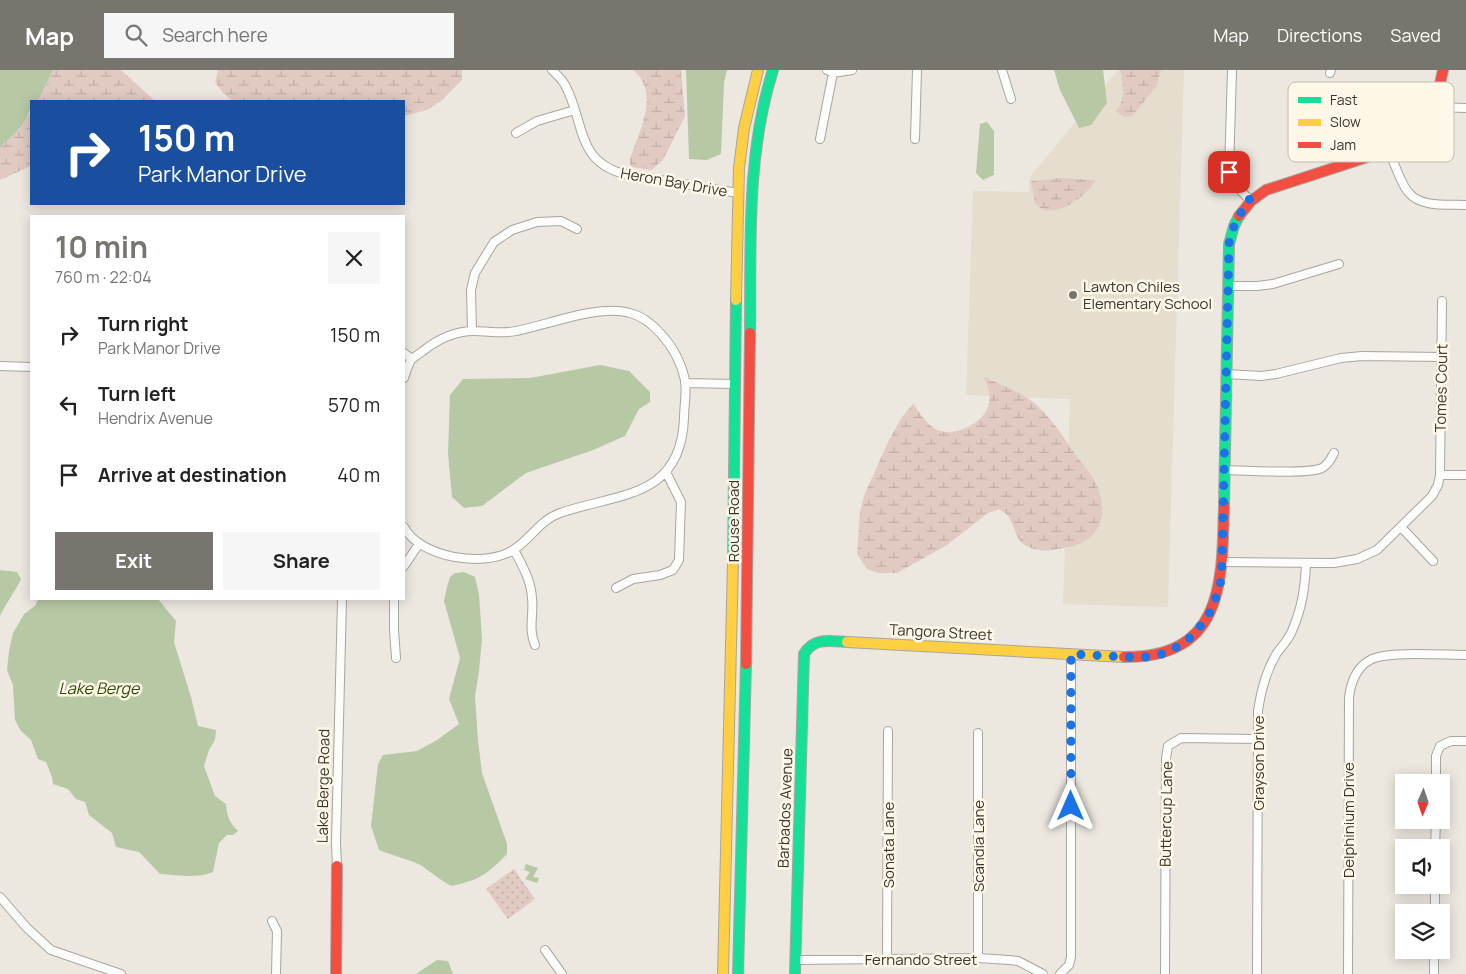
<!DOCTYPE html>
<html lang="en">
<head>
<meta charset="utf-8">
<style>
  :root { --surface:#fff; --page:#f6f6f6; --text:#222; --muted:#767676; --accent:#78746e }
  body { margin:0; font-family:Manrope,sans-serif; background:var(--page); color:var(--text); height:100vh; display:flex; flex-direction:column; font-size:19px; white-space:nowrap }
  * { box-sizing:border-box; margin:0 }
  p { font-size:16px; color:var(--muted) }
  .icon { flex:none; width:28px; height:28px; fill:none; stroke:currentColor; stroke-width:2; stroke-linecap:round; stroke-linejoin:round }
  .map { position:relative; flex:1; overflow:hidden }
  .drawer { position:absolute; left:30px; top:145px; width:375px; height:385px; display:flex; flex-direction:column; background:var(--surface); border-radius:0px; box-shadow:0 2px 12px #0003 }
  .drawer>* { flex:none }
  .banner { position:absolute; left:30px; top:30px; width:375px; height:105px; border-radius:0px; box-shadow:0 2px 12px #0003; background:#1a4fa0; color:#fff; overflow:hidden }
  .needle { width:32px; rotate:182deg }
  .fabs { position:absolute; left:1395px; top:704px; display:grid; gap:10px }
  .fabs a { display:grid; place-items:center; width:55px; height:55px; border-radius:0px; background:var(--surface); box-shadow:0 2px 12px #0003; font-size:25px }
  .pin { position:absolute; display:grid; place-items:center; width:42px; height:42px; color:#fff; margin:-21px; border-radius:10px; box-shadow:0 2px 8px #0006 }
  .me { position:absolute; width:55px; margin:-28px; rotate:0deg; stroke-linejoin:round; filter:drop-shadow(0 0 4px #0008) }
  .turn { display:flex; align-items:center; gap:18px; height:105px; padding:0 25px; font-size:22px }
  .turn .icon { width:65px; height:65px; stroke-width:2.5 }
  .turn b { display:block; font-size:35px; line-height:42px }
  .round { display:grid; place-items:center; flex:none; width:52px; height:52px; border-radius:0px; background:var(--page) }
  .summary { display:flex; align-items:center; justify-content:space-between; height:85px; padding:0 25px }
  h1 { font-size:30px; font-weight:700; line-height:38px; color:var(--accent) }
  .cta { display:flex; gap:10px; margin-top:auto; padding:10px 25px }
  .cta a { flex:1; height:58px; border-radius:0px; background:var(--accent); color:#fff; font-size:20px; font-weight:700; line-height:58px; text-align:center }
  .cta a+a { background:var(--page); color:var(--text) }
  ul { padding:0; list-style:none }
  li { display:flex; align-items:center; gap:15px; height:70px; padding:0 25px }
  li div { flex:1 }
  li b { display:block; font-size:19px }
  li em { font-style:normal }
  header { display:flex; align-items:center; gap:30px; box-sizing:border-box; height:70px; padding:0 25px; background:var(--accent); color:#fff }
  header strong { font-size:24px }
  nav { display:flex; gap:28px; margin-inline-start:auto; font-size:18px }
  .search { width:350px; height:45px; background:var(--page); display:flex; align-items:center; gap:12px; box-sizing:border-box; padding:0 18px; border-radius:0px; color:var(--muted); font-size:19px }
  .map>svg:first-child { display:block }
  .built { fill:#e5ddcd }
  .wetland { fill:url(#wetland-marsh) }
  .park { fill:url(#park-dots) }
  .water { fill:#b7c8a5 }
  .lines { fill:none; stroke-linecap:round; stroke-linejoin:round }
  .street-casing { stroke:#a8a59f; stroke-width:10 }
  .fast-casing { stroke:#a8a59f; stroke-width:12 }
  .slow-casing { stroke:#a8a59f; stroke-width:12 }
  .jam-casing { stroke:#a8a59f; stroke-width:12 }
  .street { stroke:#fcfcfa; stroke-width:8 }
  .fast { stroke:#16e098; stroke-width:10 }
  .slow { stroke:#ffcf43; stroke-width:10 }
  .jam { stroke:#f24e42; stroke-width:10 }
  .route { stroke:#1a73e8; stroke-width:9; stroke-dasharray:0 16.2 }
  .poi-dot { fill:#78746e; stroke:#fff7e7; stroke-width:2 }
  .labels { text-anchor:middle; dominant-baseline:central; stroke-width:5; stroke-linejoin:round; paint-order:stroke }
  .street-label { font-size:15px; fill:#393630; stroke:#fff7e7 }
  .poi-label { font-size:15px; fill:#393630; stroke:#fff7e7; text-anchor:start }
  .water-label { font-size:16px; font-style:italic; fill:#2d4b06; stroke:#fff7e7 }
  .key { fill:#fff7e7; stroke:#c4bdb0; stroke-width:1 }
  .key-label { font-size:14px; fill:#393630 }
</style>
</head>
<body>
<header>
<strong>Map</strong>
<div class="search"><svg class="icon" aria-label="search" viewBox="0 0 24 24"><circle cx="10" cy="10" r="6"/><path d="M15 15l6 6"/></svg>Search here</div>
<nav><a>Map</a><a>Directions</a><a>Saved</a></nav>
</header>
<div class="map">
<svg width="1466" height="904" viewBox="0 0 1466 904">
  <defs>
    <pattern id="wetland-marsh" width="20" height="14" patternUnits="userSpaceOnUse" patternTransform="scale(1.25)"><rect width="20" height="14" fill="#e0cac1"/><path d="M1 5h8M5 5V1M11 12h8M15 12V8" fill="none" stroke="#c1aea6"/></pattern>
    <pattern id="park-dots" width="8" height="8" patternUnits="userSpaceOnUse" patternTransform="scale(1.25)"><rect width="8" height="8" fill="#e0cac1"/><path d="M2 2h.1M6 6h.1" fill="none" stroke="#c1aea6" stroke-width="1.8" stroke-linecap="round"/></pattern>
  </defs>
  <rect width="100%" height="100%" fill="#ece8e0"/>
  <path class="built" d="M1118 0H1184L1168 537 1063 534 1070 329 966 325 973 121 1029 122 1030 107Z"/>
  <path class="wetland" d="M53 0H121L155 31H38Z
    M218 0H462V10L441 31 427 40 404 46V31H233L224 24 215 12Z
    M633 0H681L685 46 663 90 651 100 632 97 630 94V89C639 61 661 23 633 0Z
    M1120 0H1161L1156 17 1132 46 1124 47 1116 41C1126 31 1123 12 1120 0Z
    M31 42V96L0 110V78L13 65Z
    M1060 108 1096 110C1087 125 1064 143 1046 140 1042 140 1039 136 1035 134L1031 111Z
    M984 307C1002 315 1023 323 1038 336 1052 350 1064 367 1075 384 1082 394 1092 404 1097 416 1109 444 1101 470 1069 477 1053 480 1039 484 1025 475 1015 469 1015 457 1010 449 1008 444 1003 442 999 439L988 443 947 475 897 503H878L867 499 857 484 860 442 864 426 888 372 902 347 913 334C921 344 928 357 940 361 958 366 986 352 989 333 991 323 988 316 984 307Z"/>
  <path class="park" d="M514 799 535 829 508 849 486 819Z"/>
  <path class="water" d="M0 0H53L38 31H31C31 50 13 65 0 78Z
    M686 0H727L724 13 721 84 707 90 689 89Z
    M1054 0H1103L1107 33 1091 55 1079 58 1060 20Z
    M987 52 994 61V105L983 110 976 103 980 54Z
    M600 295 629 301 650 322V332L639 339 625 366 593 380 526 403 482 436 464 438 452 427 448 384 450 325 463 309 530 308Z
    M0 500 17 502 21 509C15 522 6 533 0 546Z
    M464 502 475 507 479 524 482 569 479 601 475 626 478 670 482 703 507 774V784C488 804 479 810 452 816 441 811 432 803 422 796 410 789 392 786 379 780L371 756 378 694 383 685 417 681 437 670 459 654 449 629 460 588 444 531 447 517 450 507 455 503Z
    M38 529H158L176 551 174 572 191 627 198 656 216 660 215 670 209 680 204 696 215 726 226 734C227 746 229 752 238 761L233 765H227L219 773 213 802C196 809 178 805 160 804L139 782 116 777 112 763 89 745 85 732 76 729 68 719 53 714 52 707 46 692 38 689 31 670 21 661 15 650 13 615 7 600 9 581 13 563 24 544 35 536Z
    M526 794 538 798 533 807 539 808 537 813 525 809 530 802 524 800Z
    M437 890 448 891 453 904H416Z"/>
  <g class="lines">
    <g class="street-casing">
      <path id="street" d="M552 0C556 4 562 9 565 15 585 51 575 91 624 104L738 123
        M827 0 833 3 852 0
        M1002 0 1011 29
        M1232 0 1229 101 1232 112 1250 130
        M1330 3 1331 0
        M1435 37 1466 38
        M516 63 537 51 575 40
        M820 69 833 3
        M915 69 917 0
        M1389 80C1393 91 1402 116 1409 123 1422 138 1448 134 1466 135
        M1229 216H1257L1273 214 1339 194
        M472 261 471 220 475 203 494 172 512 160 537 152 561 151 577 159
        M404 283 412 289
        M0 296 31 297
        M1226 304 1261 306 1276 304 1341 288 1362 286 1441 287
        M404 308C406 302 408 295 411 290 414 287 419 284 423 281 438 269 454 261 474 261 488 261 503 264 516 261 548 255 598 234 630 243 643 246 653 255 661 264 674 278 681 292 685 310 687 322 684 336 684 348 681 429 618 423 560 443 540 450 530 470 513 480 485 498 420 488 404 457
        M685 313 734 314
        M1224 400C1244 400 1308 405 1322 398 1328 395 1331 389 1334 383
        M1440 405H1466
        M1401 457 1433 491
        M514 480C522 495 531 510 532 528 534 545 528 558 535 575
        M1222 492 1334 493 1357 489 1377 480 1432 426 1438 415 1440 405 1442 231
        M404 496 419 474
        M616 518 633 509 660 505 673 500 679 490 681 432 666 402
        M394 529V560L396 588
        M978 663V888
        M1436 712V686L1440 676 1451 671H1466
        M1435 778 1436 750
        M337 796 336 773 342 529
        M0 827 27 858 51 880 121 904
        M1435 842V815
        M272 851 277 861 276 904
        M545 880 562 904
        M887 889 888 661
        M795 890 978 888 1009 890 1018 891 1043 904
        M1060 904 1069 895 1071 887V584
        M1165 904 1166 688 1168 676 1181 668 1258 669
        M1257 904 1258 641C1261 619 1266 601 1277 583 1282 576 1289 569 1292 561 1302 538 1305 518 1306 493
        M1348 904 1349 627C1351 612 1357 596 1372 589 1389 581 1445 585 1466 585
        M1434 904V880"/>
    </g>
    <g class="fast-casing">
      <path id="fast" d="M750 263C751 175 746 85 773 0
        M1224 434 1229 174 1234 156 1239 146
        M733 493 736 230
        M738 904 746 594
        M795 904 804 584C814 567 830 571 847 572"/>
    </g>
    <g class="slow-casing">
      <path id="slow" d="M736 230 739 98 744 58 758 0
        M847 572 1124 587
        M723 904 733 493"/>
    </g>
    <g class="jam-casing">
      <path id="jam" d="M1239 146 1251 131 1266 120 1389 80 1410 67 1424 53 1435 37 1443 0
        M1124 587C1225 588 1222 510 1224 434
        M746 594 750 263
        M336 904 337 796"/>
    </g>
    <use href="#street" class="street"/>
    <use href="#fast" class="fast"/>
    <use href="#slow" class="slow"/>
    <use href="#jam" class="jam"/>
  </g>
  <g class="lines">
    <path class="route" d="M1071 736V584L1126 587H1148L1166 583 1184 573 1196 562 1209 544 1215 530 1220 517 1222 492 1229 174C1232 157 1239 144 1250 130L1232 112 1229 102"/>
  </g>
  <circle class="poi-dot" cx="1073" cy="225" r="5"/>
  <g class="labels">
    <g class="street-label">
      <text transform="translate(674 112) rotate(10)">Heron Bay Drive</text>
      <text transform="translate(1441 318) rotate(-89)">Tomes Court</text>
      <text transform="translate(733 451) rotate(-90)">Rouse Road</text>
      <text transform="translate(941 562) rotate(3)">Tangora Street</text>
      <text transform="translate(1258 693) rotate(-90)">Grayson Drive</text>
      <text transform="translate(323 716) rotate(-89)">Lake Berge Road</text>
      <text transform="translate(785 738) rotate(-88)">Barbados Avenue</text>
      <text transform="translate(1166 744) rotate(-89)">Buttercup Lane</text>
      <text transform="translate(1348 750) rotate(-90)">Delphinium Drive</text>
      <text transform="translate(888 775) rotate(-90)">Sonata Lane</text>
      <text transform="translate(978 776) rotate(-90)">Scandia Lane</text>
      <text x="921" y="889">Fernando Street</text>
    </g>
    <g class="poi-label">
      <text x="1083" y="216">Lawton Chiles<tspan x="1083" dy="17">Elementary School</tspan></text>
    </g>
    <g class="water-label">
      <text x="99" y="618">Lake Berge</text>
    </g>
  </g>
  <rect x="1288" y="12" width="166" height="80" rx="8" class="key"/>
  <rect x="1298" y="27" width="23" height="6" fill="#16e098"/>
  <rect x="1298" y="49" width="23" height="7" fill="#ffcf43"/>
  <rect x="1298" y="72" width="23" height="6" fill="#f24e42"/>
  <g class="key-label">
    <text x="1330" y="35">Fast</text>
    <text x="1330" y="57">Slow</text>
    <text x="1330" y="80">Jam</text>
  </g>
</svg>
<div class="fabs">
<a><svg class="needle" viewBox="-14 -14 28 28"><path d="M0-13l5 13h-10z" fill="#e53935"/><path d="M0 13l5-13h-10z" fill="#767676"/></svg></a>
<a><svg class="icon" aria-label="sound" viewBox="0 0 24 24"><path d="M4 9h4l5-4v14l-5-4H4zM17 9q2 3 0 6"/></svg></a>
<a><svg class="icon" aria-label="layers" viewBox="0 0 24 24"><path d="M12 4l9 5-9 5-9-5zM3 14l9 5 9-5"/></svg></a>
</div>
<div class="pin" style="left:1229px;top:102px;background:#d93025"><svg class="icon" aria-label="arrive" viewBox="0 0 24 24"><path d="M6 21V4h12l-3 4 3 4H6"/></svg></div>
<svg class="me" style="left:1071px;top:736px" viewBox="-20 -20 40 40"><path d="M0-17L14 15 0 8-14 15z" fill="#1a73e8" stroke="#fff" stroke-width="4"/></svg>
<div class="banner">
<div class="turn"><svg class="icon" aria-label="right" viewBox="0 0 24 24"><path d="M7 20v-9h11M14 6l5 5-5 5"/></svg><div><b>150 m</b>Park Manor Drive</div></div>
</div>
<section class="drawer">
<div class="summary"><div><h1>10 min</h1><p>760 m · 22:04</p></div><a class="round"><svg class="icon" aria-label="close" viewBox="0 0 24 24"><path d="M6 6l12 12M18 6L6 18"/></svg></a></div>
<ul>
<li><svg class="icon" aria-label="right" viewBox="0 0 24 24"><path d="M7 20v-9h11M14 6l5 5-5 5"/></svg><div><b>Turn right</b><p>Park Manor Drive</p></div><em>150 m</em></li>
<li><svg class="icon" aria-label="left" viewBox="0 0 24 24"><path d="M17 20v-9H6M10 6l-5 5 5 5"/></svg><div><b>Turn left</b><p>Hendrix Avenue</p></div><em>570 m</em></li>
<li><svg class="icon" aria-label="arrive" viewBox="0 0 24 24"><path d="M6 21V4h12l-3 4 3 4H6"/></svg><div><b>Arrive at destination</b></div><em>40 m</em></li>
</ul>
<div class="cta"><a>Exit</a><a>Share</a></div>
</section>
</div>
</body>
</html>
